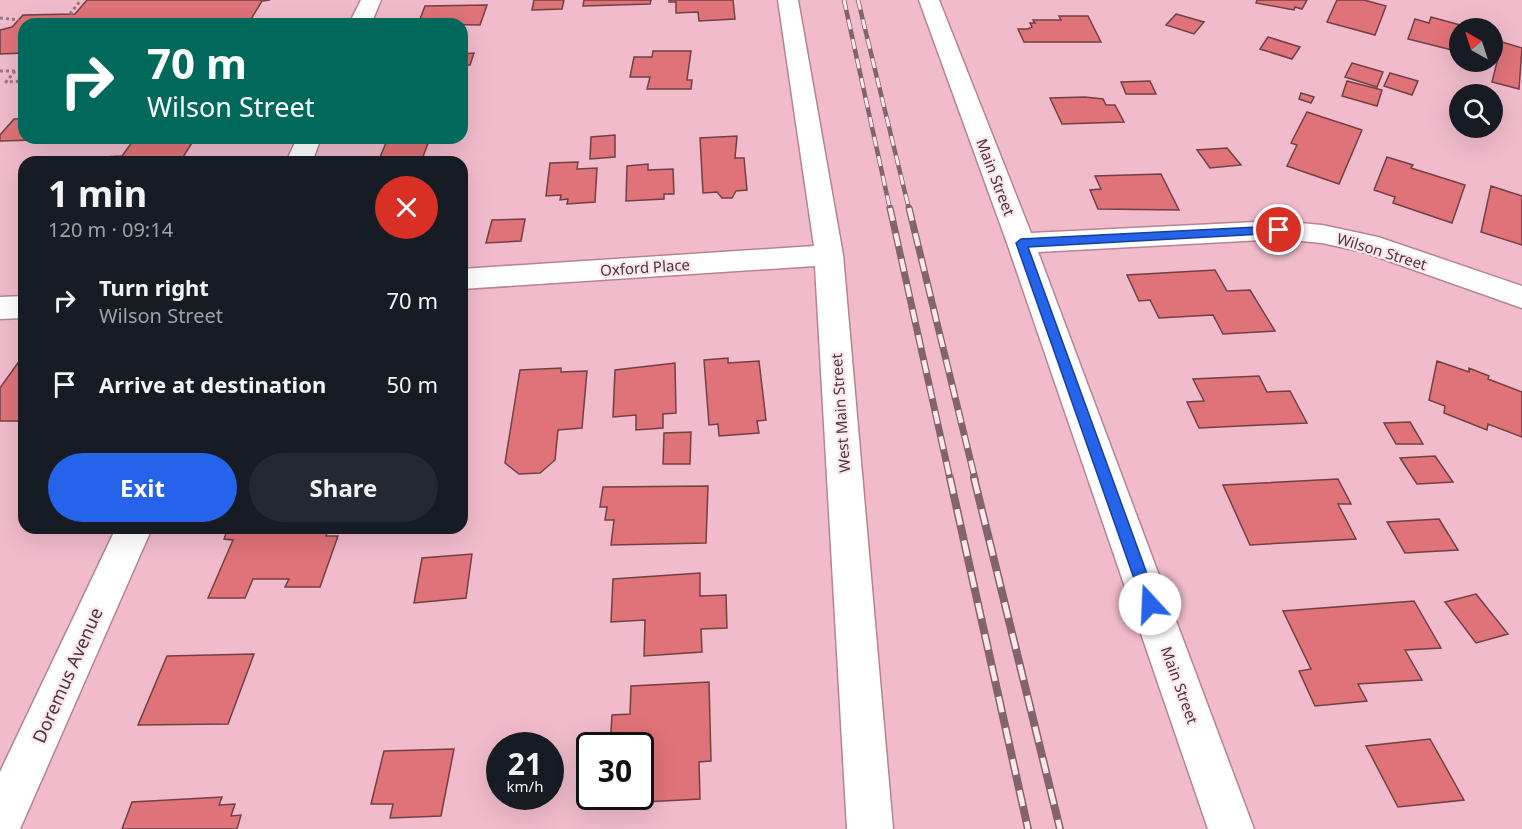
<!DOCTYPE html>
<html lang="en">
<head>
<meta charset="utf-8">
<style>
  :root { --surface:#171b24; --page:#242831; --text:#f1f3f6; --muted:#9ea1a6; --accent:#2563eb }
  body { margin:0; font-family:"Noto Sans",sans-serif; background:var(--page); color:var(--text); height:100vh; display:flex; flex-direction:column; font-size:22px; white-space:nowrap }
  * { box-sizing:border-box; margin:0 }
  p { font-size:20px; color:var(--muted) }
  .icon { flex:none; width:33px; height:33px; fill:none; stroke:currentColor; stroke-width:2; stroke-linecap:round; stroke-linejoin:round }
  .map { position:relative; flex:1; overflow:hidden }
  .side { position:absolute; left:18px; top:156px; width:450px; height:378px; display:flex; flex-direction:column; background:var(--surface); border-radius:18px; box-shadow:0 6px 24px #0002 }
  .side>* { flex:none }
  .banner { position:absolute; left:18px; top:18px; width:450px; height:126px; border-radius:18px; box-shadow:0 6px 24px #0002; background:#00695c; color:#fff; overflow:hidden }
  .needle { width:39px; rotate:321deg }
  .fabs { position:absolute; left:1449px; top:18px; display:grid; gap:12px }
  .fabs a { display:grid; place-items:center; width:54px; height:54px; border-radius:50%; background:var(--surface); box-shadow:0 6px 24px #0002; font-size:30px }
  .speed { position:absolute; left:486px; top:732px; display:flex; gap:12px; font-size:30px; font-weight:700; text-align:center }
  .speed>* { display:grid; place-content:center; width:78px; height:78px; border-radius:50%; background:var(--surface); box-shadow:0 6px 24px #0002; line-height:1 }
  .speed small { font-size:15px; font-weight:400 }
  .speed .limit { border:3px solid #111; border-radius:9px; background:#fff; color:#111 }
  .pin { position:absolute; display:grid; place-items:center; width:51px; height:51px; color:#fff; margin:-26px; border:3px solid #fff; border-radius:50%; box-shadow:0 2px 6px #0007 }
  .me { position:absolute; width:66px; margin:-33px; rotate:340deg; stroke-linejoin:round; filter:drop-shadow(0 0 4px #0008) }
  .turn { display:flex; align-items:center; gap:21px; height:126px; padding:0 30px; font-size:27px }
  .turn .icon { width:78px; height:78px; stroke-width:2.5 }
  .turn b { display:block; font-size:42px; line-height:51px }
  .round { display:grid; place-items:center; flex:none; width:63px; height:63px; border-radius:32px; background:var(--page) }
  .summary { display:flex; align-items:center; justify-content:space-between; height:102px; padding:0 30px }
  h1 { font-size:36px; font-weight:700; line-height:45px }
  .primary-button { display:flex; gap:12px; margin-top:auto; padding:12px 30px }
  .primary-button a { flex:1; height:69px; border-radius:36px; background:var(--accent); color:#fff; font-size:24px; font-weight:700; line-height:69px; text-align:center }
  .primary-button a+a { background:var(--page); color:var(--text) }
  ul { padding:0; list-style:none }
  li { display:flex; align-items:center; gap:18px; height:84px; padding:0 30px }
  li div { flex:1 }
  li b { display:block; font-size:22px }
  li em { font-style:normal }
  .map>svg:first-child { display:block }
  .building { fill:#df7379; stroke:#704143; stroke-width:1.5 }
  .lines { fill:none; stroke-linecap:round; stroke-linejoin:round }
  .street-casing { stroke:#b58494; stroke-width:3 }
  .path { stroke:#9b7682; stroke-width:3; stroke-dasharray:3 3; stroke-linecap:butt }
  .street { fill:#fff; fill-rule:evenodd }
  .rail-far2-casing { stroke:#83636d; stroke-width:4.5 }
  .rail-far1-casing { stroke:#83636d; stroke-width:7 }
  .rail-casing { stroke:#83636d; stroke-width:8 }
  .rail-far2 { stroke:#fde6ed; stroke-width:3; stroke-dasharray:10; stroke-linecap:butt }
  .rail-far1 { stroke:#fde6ed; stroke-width:4.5; stroke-dasharray:13; stroke-linecap:butt }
  .rail { stroke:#fde6ed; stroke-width:5; stroke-dasharray:16; stroke-linecap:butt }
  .route { fill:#2563eb; stroke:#184099; stroke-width:1.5 }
  .labels { text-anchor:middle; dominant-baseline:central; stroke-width:4.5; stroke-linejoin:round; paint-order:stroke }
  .street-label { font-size:15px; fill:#4b363d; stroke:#fde6ed }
  .near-street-label { font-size:18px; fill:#4b363d; stroke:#fde6ed }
</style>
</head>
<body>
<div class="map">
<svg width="1522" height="829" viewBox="0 0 1522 829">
  <rect width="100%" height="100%" fill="#f1bbcc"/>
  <path class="building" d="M87 0H270L262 1 248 24H24V53L0 54V30L12 27 23 15 75 14Z
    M534 0H564L562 9 532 10Z
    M584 0H651L650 4 583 6Z
    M669 0H733L735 19 699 21 698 12 676 13V2H669Z
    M1257 0H1307L1302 9 1295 7 1294 10 1256 3Z
    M1337 0H1364L1386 6 1375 35 1327 22Z
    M487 5 480 25 418 24 425 6Z
    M1176 14 1204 22 1194 34 1166 25Z
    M1059 16H1088L1101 42H1024L1018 29H1028L1032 27 1030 23H1035L1033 20H1061Z
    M1431 17 1464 26 1460 28V52L1408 39 1415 19 1429 23Z
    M1268 37 1300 47 1292 59 1260 49Z
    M1502 42 1522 48 1519 89 1492 82Z
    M653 51H691L687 80H692L691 89H647L650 77H630L634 57H652Z
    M474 53 470 65H462V54Z
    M1352 63 1383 72 1377 87 1345 77Z
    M1390 73 1418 81 1412 95 1384 86Z
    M1150 81 1156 94H1126L1121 82Z
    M1347 81 1382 90 1377 106 1342 96Z
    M1301 93 1314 97 1311 103 1299 99Z
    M1085 97 1103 99 1106 105H1115L1124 122 1062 124 1050 98Z
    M1307 112 1362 130 1339 184 1287 166 1297 145 1291 143Z
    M14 119H24V138L33 140 0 141V135Z
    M615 135V157L590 159 591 137Z
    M737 136 735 158H744L747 190 736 191 732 198H722L717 192 703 193 700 138Z
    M152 138H195L180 162H99L103 157 122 156 133 141H150Z
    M388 138H430L421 162H378Z
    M1227 148 1241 165 1210 168 1197 150Z
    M1387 157 1413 165 1411 168 1465 185 1452 223 1393 203 1395 197 1374 190Z
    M578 162 577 169 597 168 595 202 567 204 568 199 560 200 561 195 546 196 550 163Z
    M648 164V170L673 169 674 194H664V199L626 201 627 166Z
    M1161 174 1179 210 1098 209 1090 190 1101 189 1095 176Z
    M1491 186 1522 196V245L1481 232Z
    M525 219 521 241 486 243 492 220Z
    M1215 270 1227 291 1250 290 1275 331 1223 334 1213 315 1159 318 1150 300 1139 301 1127 275Z
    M728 358V363L759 361 766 420 757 421 759 433 719 436 718 424 709 425 704 360Z
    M20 360H24V421H0V388Z
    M1437 361 1469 372V368L1489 376 1488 379 1522 392V437L1488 424 1487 430 1444 413 1445 406 1429 400Z
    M675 363 676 413 663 414V428L636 430V415L613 417 615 370Z
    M561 368V372L587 371 582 428 558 430 555 460 540 473 519 474 505 463 520 370Z
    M1259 376 1267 392 1290 391 1307 423 1199 428 1187 402 1204 401 1193 379Z
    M1410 422 1423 444H1396L1384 423Z
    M691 432 690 464H663L664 433Z
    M1435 456 1453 482 1417 484 1400 458Z
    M1338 479 1351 504H1338L1356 539 1250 545 1223 485Z
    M708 486 706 543 611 545 614 520H605L607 507H600L603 487Z
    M1439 519 1458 550 1405 553 1387 522Z
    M228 528H329L326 536H338L320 587H285L289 579H253L245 598H208L233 540 224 539Z
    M472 554 466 598 414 603 422 558Z
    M700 573V596L726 595 727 628 701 629 702 652 644 656 645 620 611 622 613 579Z
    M1476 594 1508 634 1476 643 1445 602Z
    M1414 601 1441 648 1405 650 1422 680 1358 684 1367 701 1315 706 1299 671 1311 669 1283 611Z
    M254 654 228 724 138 725 167 656Z
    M709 682 711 761 699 762 700 799 607 804V796H640V746H610L612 715 630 714 631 686Z
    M1430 739 1464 800 1398 807 1366 746Z
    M454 749 441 816 390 818 393 804H371L384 751Z
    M222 797 219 805 235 804 231 816 241 815 237 829H122L132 802Z"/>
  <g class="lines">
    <g class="street-casing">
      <path id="street" d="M361 0H381L371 24H349Z
        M778 0H798L843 255 893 829H847L815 266 462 289V269L814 246Z
        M919 0H939L1031 233 1279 221 1322 225 1378 237 1522 286V308L1363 252 1322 243 1279 239 1038 252 1254 829H1208L1007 243Z
        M297 138H321L312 162H286Z
        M24 296V318L0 319V297Z
        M116 528H152L20 829H0V772Z"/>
    </g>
    <path class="path" d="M70 14 81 0
      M0 18 19 20
      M0 71H24
      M15 71 6 82 24 81"/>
    <use href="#street" class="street"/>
    <g class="rail-far2-casing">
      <path id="rail-far2" d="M844 0 890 209
        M858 0 909 209"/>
    </g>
    <g class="rail-far1-casing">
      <path id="rail-far1" d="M890 208 950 479
        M909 208 975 479"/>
    </g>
    <g class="rail-casing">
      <path id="rail" d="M950 478 1028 829
        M974 478 1060 829"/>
    </g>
    <use href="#rail-far2" class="rail-far2"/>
    <use href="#rail-far1" class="rail-far1"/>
    <use href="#rail" class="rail"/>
  </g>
  <path class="route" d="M1279 226 1283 228V233L1028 247 1158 604 1156 609 1150 611 1145 609 1143 604 1016 243 1021 239Z"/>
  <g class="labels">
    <g class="street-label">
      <text transform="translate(996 177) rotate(69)">Main Street</text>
      <text transform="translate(1382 251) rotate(17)">Wilson Street</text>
      <text transform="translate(645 267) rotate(-4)">Oxford Place</text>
      <text transform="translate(840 413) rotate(-94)">West Main Street</text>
      <text transform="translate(1180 685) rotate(70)">Main Street</text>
    </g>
    <g class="near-street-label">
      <text transform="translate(67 675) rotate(-66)">Doremus Avenue</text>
    </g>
  </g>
</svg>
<div class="fabs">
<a><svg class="needle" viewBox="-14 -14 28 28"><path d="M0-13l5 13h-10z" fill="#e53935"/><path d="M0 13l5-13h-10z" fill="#9ea1a6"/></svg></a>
<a><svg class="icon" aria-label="search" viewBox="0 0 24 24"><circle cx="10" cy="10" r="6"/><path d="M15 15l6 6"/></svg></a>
</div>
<div class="speed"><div>21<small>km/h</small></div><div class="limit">30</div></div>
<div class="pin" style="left:1279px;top:230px;background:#d93025"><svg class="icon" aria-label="arrive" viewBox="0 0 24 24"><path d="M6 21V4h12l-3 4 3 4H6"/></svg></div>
<svg class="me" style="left:1150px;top:604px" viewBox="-20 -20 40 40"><circle r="19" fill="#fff"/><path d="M0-13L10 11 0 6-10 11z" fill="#2563eb"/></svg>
<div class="banner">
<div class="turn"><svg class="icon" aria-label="right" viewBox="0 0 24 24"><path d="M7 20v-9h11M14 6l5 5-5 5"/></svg><div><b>70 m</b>Wilson Street</div></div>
</div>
<section class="side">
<div class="summary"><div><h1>1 min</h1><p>120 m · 09:14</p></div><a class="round" style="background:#d93025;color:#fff"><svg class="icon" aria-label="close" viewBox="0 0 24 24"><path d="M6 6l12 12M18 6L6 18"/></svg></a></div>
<ul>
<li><svg class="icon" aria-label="right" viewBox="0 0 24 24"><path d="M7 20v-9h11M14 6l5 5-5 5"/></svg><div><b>Turn right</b><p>Wilson Street</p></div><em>70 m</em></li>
<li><svg class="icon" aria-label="arrive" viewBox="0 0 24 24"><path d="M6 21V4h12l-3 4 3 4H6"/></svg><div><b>Arrive at destination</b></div><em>50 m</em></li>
</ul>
<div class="primary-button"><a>Exit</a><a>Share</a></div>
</section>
</div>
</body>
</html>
